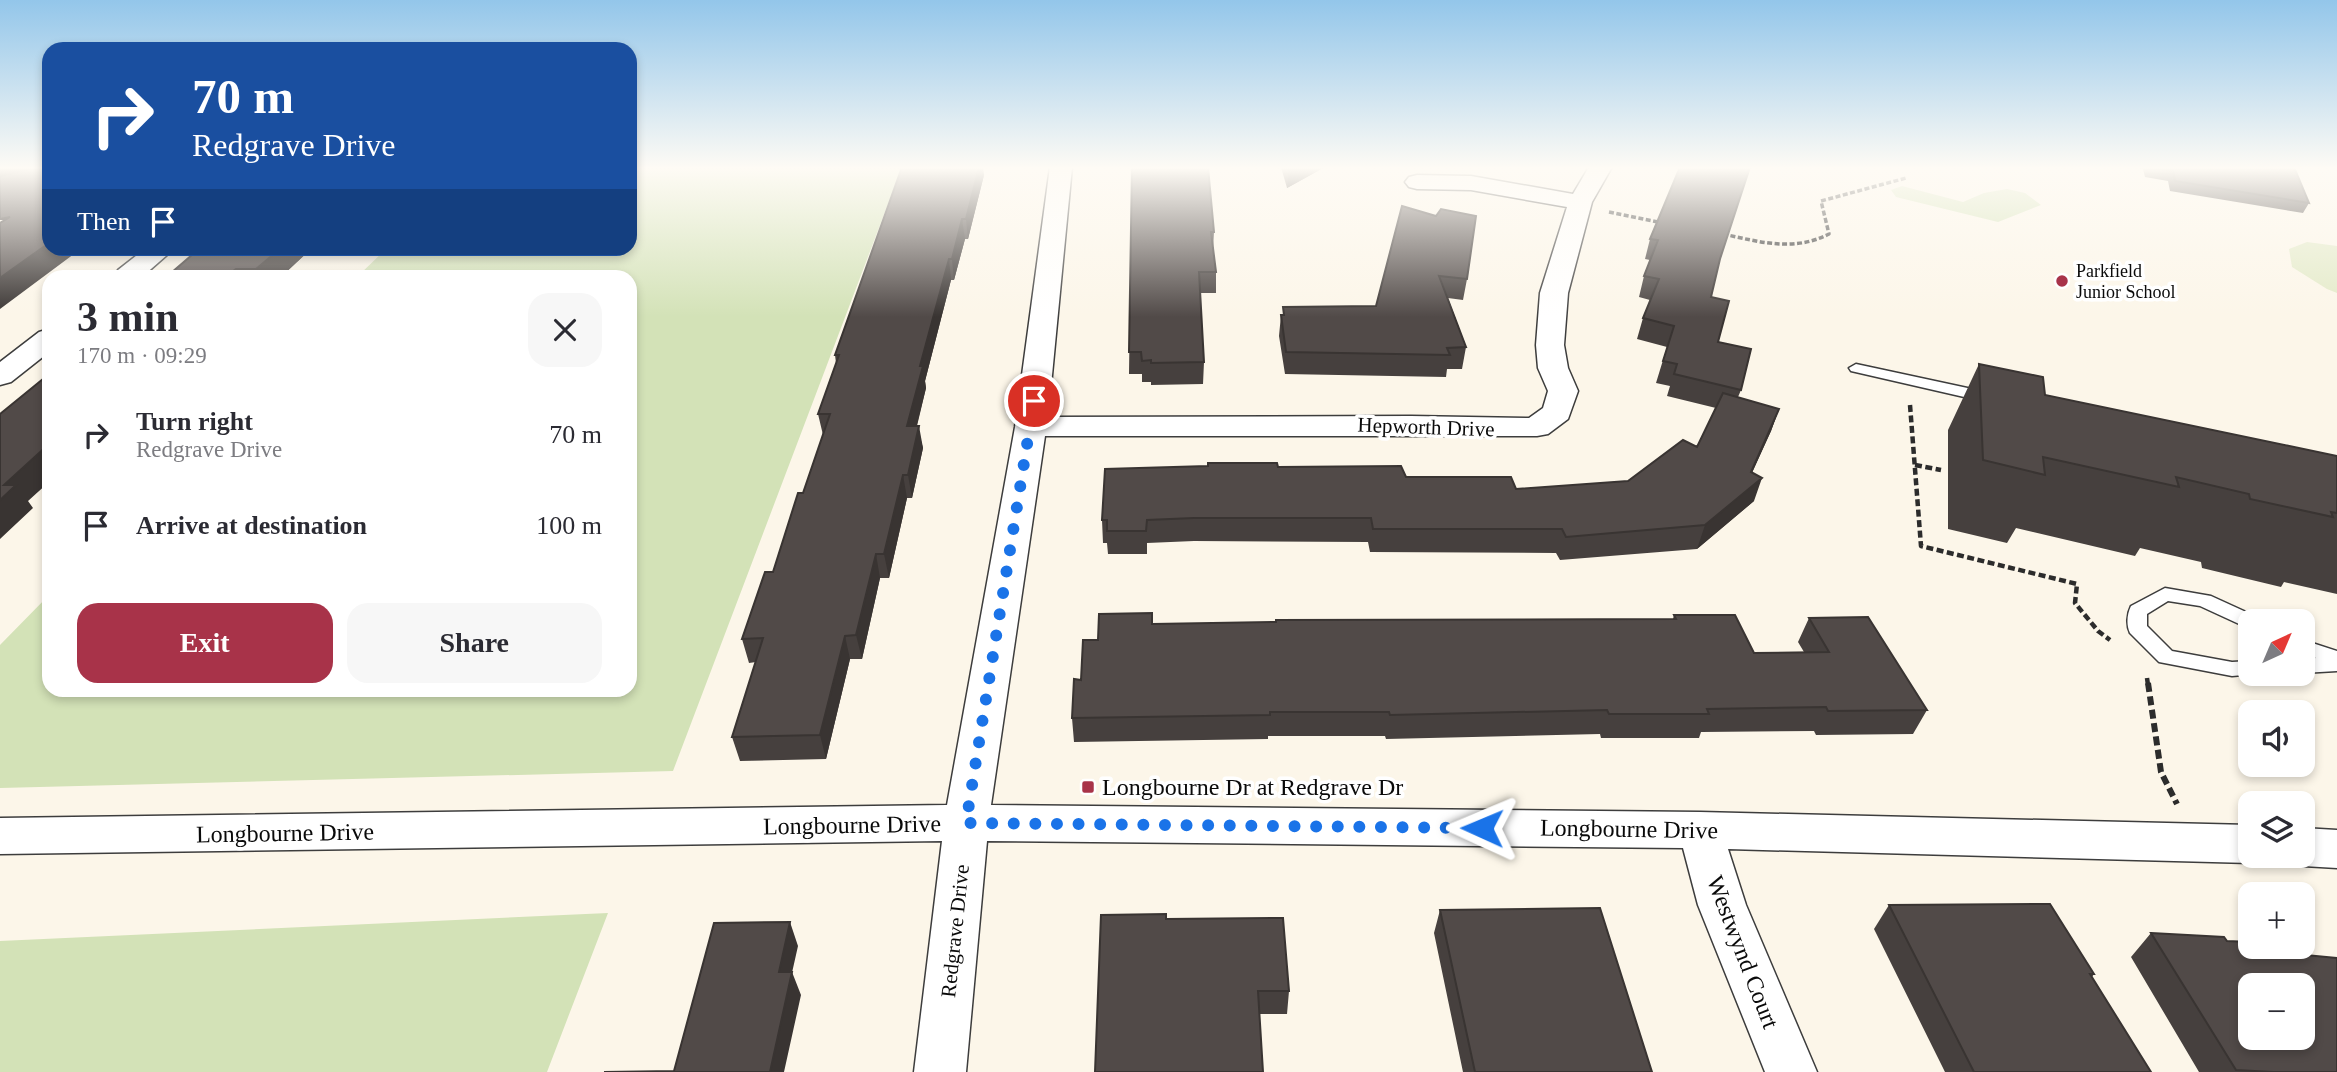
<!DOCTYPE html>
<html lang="en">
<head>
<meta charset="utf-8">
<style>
  :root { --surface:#fff; --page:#f7f7f7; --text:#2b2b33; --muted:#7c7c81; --accent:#a83349 }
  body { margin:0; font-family:"Times New Roman",serif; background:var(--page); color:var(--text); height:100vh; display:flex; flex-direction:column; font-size:26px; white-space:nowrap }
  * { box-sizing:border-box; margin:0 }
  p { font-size:23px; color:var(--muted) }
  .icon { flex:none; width:38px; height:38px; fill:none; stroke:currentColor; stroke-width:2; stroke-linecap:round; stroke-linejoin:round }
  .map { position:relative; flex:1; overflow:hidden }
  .sheet { position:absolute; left:42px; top:270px; width:595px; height:427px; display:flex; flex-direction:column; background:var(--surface); border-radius:21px; box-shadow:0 4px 10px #0003 }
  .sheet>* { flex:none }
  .banner { position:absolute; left:42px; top:42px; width:595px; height:214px; border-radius:21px; box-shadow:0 4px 10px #0003; background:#1a4fa0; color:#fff; overflow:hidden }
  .needle { width:46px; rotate:44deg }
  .controls { position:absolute; left:2238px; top:609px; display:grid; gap:14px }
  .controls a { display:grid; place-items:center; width:77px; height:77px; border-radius:14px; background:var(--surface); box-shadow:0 4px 10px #0003; font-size:35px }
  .pin { position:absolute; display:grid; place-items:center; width:60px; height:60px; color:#fff; margin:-30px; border:4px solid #fff; border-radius:50%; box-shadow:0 2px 7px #0007 }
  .me { position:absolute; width:77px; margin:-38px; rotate:271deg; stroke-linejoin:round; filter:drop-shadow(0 0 5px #0008) }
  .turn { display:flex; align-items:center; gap:24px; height:147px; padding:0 35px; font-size:32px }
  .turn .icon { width:91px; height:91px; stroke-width:2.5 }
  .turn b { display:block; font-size:49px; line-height:60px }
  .then { display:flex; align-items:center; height:66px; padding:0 35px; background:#0003; gap:14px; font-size:26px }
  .round { display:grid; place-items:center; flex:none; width:74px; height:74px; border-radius:21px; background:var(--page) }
  .headline { display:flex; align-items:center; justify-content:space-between; height:119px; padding:0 35px }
  h1 { font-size:42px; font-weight:800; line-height:52px }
  .button { display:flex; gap:14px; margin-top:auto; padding:14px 35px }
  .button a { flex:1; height:80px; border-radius:21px; background:var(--accent); color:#fff; font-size:28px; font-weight:800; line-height:80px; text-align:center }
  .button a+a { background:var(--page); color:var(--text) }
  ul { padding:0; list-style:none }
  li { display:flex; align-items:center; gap:21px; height:91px; padding:0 35px }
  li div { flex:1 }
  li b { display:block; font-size:26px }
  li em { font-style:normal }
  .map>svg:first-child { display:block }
  .green { fill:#d3e2b7 }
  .pitch { fill:#e3eac8 }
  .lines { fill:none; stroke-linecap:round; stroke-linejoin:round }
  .service-casing { stroke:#3d3d3d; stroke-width:3 }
  .minor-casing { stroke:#3d3d3d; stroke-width:3 }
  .path-far2 { stroke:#2c2c2c; stroke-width:3.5; stroke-dasharray:5 2.5; stroke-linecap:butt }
  .path-far1 { stroke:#2c2c2c; stroke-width:4.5; stroke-dasharray:7 3.5; stroke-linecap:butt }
  .path { stroke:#2c2c2c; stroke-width:6; stroke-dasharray:9 4.5; stroke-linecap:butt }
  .service { fill:#fff; fill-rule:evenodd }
  .minor { fill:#fff; fill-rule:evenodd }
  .wall { fill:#46403e }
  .shaded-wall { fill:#393432 }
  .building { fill:#514a48; stroke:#393432; stroke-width:2; fill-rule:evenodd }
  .route { stroke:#1a73e8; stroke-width:12; stroke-dasharray:0 21.6 }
  .poi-dot { fill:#a83349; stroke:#fff; stroke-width:2.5 }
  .labels { text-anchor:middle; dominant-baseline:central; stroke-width:7; stroke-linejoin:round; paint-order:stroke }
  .far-poi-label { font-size:18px; fill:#0a0a0a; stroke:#fff; text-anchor:start }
  .street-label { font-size:21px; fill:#0a0a0a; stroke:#fff }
  .near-poi-label { font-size:24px; fill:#0a0a0a; stroke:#fff; text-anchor:start }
  .near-street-label { font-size:24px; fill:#0a0a0a; stroke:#fff }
</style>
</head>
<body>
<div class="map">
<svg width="2337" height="1072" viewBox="0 0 2337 1072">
  <rect width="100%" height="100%" fill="#fcf6e9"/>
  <path class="green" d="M630 167H902L673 771 0 788V645L49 595V690H630V276H358L386 249 630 248Z
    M1902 186 1963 202 1984 193 2007 189 2025 193 2041 205 1998 222 1896 197 1891 190Z
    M608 913 547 1072H0V941Z"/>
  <path class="pitch" d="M2307 242 2337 246V293L2327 289 2292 267 2289 249Z"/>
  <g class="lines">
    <g class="service-casing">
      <path id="service" d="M1856 364 1986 392 1994 397 1986 402 1851 371 1849 368Z
        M2165 588 2211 596 2257 617 2259 621H2250V629L2200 606 2168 601 2147 614V626L2172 651 2232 662 2250 661V674H2255L2232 676 2159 662 2130 633C2126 625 2127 614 2131 606Z
        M2303 640 2337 651V671L2303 673V659L2316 658 2303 654Z"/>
    </g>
    <g class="minor-casing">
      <path id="minor" d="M1050 167H1072L1048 417 1411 416 1529 418 1543 408 1548 391 1538 368 1536 345 1540 293 1567 207 1471 190 1417 189 1409 187 1405 182 1409 177 1417 175 1471 176 1573 194 1589 167H1612L1592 202 1568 293 1564 345 1568 368 1578 391 1568 419 1548 434 1537 436H1045L991 805 1700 812 2250 825V856L2266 857 2250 863 1728 849 1746 905 1817 1072H1765L1698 905 1683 848 987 841 966 1072H914L942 841 0 854V818L947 805 1015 427Z
        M146 248H175L143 276H114L118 270Z
        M49 329V352L11 382 0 385V362L39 332Z
        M2303 828 2337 830V868L2303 866 2287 860 2285 856H2303Z"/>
    </g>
    <path class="path-far2" d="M1609 212 1663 223
      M1723 234C1760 242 1794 252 1829 234L1821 201 1906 178"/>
    <path class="path-far1" d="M1910 405 1921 546 2077 584 2075 603 2098 631 2110 640
      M1915 465 1941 470
      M2147 678 2148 685"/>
    <path class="path" d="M2148 683 2161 772 2177 804"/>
    <use href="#service" class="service"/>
    <use href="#minor" class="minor"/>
  </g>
  <path class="wall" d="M1132 167 1214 232 1213 250 1216 272V293H1200L1204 362 1203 384 1151 385V382H1142V374H1129Z
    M1281 167H1325L1287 188Z
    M2134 167H2294L2309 203 2303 213 2170 191 2168 181 2145 177 2143 169Z
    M984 175 968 239H965L954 280H951L925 381 926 388 917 426 923 448 912 498H907L889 578H880L862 659H850L826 759 740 761 732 737 756 662 749 663 742 639 773 572 803 493 823 435 818 414 836 363 835 355Z
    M1662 210 1719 263 1711 297 1718 342 1741 390 1738 397 1779 409 1771 431 1752 473 1754 501 1697 549 1560 560 1556 553 1370 552 1368 542 1194 541 1147 543V554H1108L1107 543H1103L1102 520 1278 467 1406 477 1516 489 1628 481 1697 447 1716 408 1667 396 1670 386 1656 383 1667 347 1637 339 1643 318 1650 300 1639 297 1644 276 1650 260 1645 259 1650 239Z
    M1436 216 1467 279 1463 300 1448 298 1466 347 1462 369H1447L1446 377 1285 374 1279 336 1281 315H1283V307L1376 306Z
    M200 248H312L282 276H169L171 274V273Z
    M1979 364 2045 395 2337 456V594L2284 582 2281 587 2202 568 2201 562 2140 548 2135 556 2016 528 2007 543 1948 529V430Z
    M1674 615 1754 653 1804 652 1798 642 1809 618 1927 710 1913 734 1816 735 1814 731 1701 732 1699 738H1601L1600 734 1386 739 1385 736H1268V739L1074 742 1072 718 1081 680 1098 640 1152 624 1673 619Z
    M1889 905 2094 974 2092 977 2151 1072H1945L1874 929Z
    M1440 910 1652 1072H1463L1434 933Z
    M1166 919 1289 991 1287 1014H1259Z
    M2151 933 2337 1072H2199L2131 957Z"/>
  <path class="shaded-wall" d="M0 167H39L0 180Z
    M979 167H983L984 175 968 239 966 219Z
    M1292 167H1325L1287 188 1289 169Z
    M962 219 965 239 954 280 952 259Z
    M49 243V248H82L0 309V278Z
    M281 248H312L282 276H259L256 269Z
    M949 259 951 280 925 381 926 388 911 448 907 426 920 366Z
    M236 269 240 276H226Z
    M1779 409 1771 431 1742 494 1762 478 1754 501 1697 549 1705 525 1751 472Z
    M919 426 923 448 912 498 908 475Z
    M49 444V482L28 501 33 508 0 539V500L4 485Z
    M903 475 907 498 889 578 884 554Z
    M876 554 880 578 862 659 856 635Z
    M845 636 850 659 826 759 820 735Z
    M790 922 798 946 787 995 779 972Z
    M792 972 801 995 784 1072H770Z"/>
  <path class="building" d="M38 167 49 168V243L0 278V223L10 217 0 219V176Z
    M902 167H979L966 219H962L952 259H949L920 366H923L907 426H919L908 475H903L884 554H876L856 635 845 636 820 735 732 737 763 638 742 639 765 572H773L798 493H803L830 414H818L839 355H835Z
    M1132 167H1208L1214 232H1211L1216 272H1199L1204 362 1151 363V360L1142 361 1141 352H1129Z
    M1680 167H1750L1720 259 1711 297 1729 301 1718 342 1751 349 1741 390 1674 374 1677 364 1663 361 1674 326 1643 318 1659 279 1644 276 1658 240 1650 239Z
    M2150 167H2294L2309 203 2175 181 2173 171Z
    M1402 206 1436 216 1441 209 1476 216 1467 279 1439 276 1466 347 1447 348 1450 355 1286 352 1281 315H1284L1283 307 1376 306Z
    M200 248H281L256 269H236L226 276H169L173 273H171Z
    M1979 364 2043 377 2045 395 2337 456V513L2331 512 2333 517 2250 499 2249 494 2176 477 2179 487 2043 457 2045 475 1983 460Z
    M49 374V444L4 485H16L0 500V414Z
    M1723 393 1779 409 1751 472 1762 478 1705 525 1566 537 1562 529H1373L1371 518H1194L1147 520 1146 531H1107V520H1102L1105 469 1208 466V463H1277L1278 467 1401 466 1406 477H1511L1516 489 1628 481 1683 440 1697 447Z
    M1152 613V624L1276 622V620L1676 619 1674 615H1735L1754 653 1829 652 1809 618 1868 617 1927 710 1828 711 1826 707 1707 709 1709 714H1609L1607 710 1390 715 1389 712H1270V715L1072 718 1074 679 1081 680 1083 640H1098L1099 614Z
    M2050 904 2094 974H2090L2151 1072H1974L1889 905Z
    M1600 908 1652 1072H1475L1440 910Z
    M1166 914V919L1283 918 1289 991H1258L1263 1072H1095L1101 915Z
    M790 922 779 972H792L770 1072H604L674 1071 714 923Z
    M2151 933 2224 937 2227 941 2250 942V947H2290L2295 954 2337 958V1072H2273L2236 1070ZM2250 985H2303V1038H2250Z"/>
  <linearGradient id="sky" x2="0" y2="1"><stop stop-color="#93c6ea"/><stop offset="0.53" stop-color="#fefbf5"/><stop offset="1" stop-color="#fefbf5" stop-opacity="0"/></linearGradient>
  <rect width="2337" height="317" fill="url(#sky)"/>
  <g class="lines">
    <path class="route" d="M1034 401 966 823 1482 828"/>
  </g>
  <g class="poi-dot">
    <circle cx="2062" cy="281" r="7"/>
    <rect x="1081" y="780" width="14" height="14" rx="3.5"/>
  </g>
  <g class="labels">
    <g class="far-poi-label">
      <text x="2076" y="271">Parkfield<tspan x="2076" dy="21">Junior School</tspan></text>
    </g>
    <g class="street-label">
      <text transform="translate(1426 427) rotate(2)">Hepworth Drive</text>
      <text transform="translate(955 931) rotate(-84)">Redgrave Drive</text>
    </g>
    <g class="near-poi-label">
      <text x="1102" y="787">Longbourne Dr at Redgrave Dr</text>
    </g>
    <g class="near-street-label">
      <text transform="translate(852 825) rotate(-1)">Longbourne Drive</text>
      <text transform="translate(1629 829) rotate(1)">Longbourne Drive</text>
      <text transform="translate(285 833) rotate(-1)">Longbourne Drive</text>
      <text transform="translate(1743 952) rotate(69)">Westwynd Court</text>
    </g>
  </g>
</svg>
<div class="controls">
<a><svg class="needle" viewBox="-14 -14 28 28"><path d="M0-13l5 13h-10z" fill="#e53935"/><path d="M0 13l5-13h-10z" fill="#7c7c81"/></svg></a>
<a><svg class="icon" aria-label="sound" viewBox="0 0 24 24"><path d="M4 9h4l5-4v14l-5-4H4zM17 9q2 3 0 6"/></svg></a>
<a><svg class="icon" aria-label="layers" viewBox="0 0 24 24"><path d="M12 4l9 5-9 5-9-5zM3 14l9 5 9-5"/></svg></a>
<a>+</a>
<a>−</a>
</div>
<div class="pin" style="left:1034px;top:401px;background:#d93025"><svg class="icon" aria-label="arrive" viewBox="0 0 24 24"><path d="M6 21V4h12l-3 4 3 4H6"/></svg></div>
<svg class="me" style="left:1482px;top:828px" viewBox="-20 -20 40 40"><path d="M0-17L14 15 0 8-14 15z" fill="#1a73e8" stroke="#fff" stroke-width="4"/></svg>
<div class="banner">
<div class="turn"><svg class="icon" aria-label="right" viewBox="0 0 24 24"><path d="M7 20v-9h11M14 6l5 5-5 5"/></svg><div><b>70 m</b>Redgrave Drive</div></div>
<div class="then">Then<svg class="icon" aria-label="arrive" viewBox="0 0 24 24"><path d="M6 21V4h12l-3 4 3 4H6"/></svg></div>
</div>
<section class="sheet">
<div class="headline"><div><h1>3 min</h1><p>170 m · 09:29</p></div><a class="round"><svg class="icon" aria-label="close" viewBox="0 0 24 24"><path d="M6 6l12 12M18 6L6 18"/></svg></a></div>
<ul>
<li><svg class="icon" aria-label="right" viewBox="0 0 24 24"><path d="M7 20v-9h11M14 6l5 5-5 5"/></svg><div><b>Turn right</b><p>Redgrave Drive</p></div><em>70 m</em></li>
<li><svg class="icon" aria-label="arrive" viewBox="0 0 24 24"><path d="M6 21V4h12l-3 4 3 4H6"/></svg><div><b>Arrive at destination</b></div><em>100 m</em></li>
</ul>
<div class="button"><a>Exit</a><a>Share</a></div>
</section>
</div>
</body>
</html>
